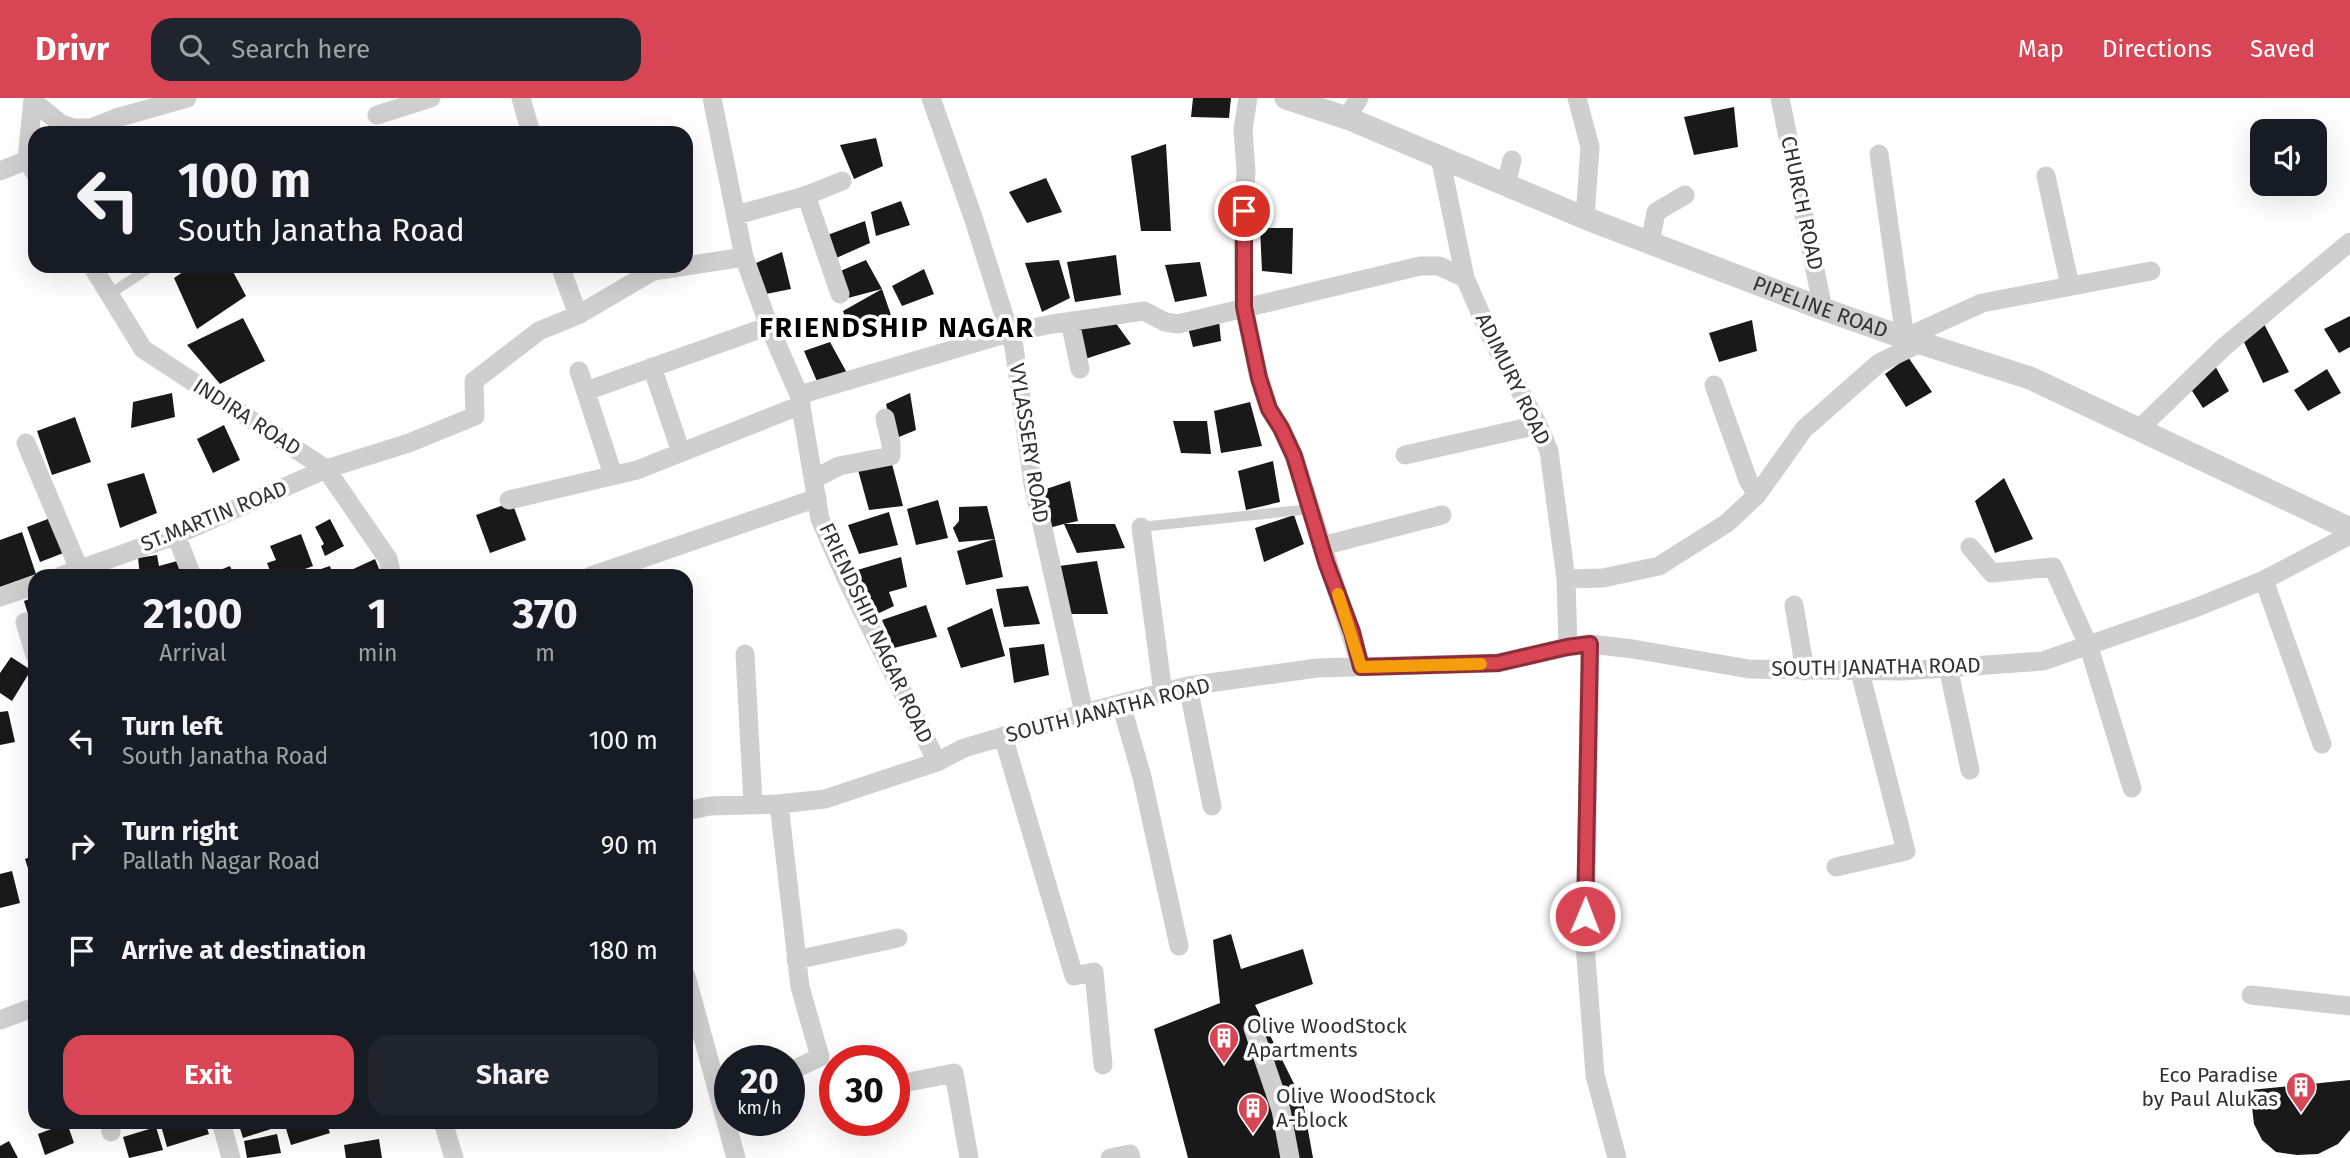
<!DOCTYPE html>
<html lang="en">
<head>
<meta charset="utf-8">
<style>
  :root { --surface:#171b24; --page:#20242c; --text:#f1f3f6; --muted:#9ea1a6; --accent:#d84555 }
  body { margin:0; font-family:"Fira Sans",sans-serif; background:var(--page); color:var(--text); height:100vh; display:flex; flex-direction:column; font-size:26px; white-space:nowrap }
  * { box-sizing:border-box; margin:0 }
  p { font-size:23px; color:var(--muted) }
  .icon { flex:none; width:38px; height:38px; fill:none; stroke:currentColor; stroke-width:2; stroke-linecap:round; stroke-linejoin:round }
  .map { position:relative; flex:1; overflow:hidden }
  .drawer { position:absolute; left:28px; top:471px; width:665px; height:560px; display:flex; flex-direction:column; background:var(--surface); border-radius:21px; box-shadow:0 7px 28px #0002 }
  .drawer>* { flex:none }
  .top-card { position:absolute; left:28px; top:28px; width:665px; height:147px; border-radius:21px; box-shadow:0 7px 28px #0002; background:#171b24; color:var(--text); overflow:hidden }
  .fabs { position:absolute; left:2250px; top:21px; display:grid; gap:14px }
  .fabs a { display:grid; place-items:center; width:77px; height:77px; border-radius:14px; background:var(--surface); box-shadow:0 7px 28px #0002; font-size:35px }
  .speed { position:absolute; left:714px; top:947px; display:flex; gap:14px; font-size:35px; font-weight:700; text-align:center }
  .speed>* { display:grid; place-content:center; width:91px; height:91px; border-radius:50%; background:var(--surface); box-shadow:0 7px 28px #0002; line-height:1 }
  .speed small { font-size:18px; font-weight:400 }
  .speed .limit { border:10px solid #d22; background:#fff; color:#111 }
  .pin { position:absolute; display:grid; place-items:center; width:60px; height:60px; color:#fff; margin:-30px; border:4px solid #fff; border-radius:50%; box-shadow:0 2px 7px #0007 }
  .me { position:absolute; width:77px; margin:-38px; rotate:1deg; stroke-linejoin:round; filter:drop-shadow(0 0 5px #0008) }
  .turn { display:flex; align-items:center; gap:24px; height:147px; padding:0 35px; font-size:32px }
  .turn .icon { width:91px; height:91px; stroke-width:2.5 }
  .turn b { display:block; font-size:49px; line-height:60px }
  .eta { display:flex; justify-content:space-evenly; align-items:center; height:119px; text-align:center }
  .eta b { font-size:42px; font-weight:700; line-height:49px }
  .action { display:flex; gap:14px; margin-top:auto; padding:14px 35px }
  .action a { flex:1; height:80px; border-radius:21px; background:var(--accent); color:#fff; font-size:28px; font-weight:700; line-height:80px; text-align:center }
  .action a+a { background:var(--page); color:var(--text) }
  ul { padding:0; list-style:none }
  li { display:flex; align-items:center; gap:21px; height:105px; padding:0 35px }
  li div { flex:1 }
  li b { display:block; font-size:26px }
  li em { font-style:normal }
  header { display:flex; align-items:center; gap:42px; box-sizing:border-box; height:98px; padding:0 35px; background:var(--accent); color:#fff }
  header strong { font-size:33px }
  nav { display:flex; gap:38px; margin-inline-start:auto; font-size:24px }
  .search { width:490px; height:63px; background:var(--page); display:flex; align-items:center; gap:18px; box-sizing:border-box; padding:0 24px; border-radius:21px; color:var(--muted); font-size:26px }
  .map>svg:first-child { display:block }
  .building { fill:#191919 }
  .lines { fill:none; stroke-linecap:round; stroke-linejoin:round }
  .service { stroke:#cfcfcf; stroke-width:10 }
  .minor { stroke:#cfcfcf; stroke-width:19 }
  .tertiary { stroke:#cfcfcf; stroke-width:23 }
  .route-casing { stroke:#8c2d37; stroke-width:18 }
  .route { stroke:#d84555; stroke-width:12 }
  .slow { stroke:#f59e0b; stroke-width:12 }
  .labels { text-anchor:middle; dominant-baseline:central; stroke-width:7; stroke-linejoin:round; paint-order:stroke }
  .street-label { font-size:21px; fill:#323232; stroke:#fff }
  .poi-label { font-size:21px; fill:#323232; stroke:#fff; text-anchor:start }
  .district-label { font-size:28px; font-weight:bold; letter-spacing:2px; fill:#000; stroke:#fff }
</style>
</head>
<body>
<header>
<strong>Drivr</strong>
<div class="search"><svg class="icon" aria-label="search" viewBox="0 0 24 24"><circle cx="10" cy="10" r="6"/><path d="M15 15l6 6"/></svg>Search here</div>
<nav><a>Map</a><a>Directions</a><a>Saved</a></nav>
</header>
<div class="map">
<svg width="2350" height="1060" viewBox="0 0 2350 1060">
  <rect width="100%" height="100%" fill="#fff"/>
  <path class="building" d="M1193 0H1231L1229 20 1191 19Z
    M1734 9 1738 49 1694 57 1684 19Z
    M876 40 883 68 854 81 840 47Z
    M1166 46 1171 133H1141L1131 58Z
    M1046 80 1062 114 1027 125 1009 94Z
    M901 103 910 127 876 138 871 114Z
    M865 123 870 145 834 161 822 139Z
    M1260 130H1293L1292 176 1262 173Z
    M782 154 791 191 766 196 756 165Z
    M1116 157 1121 197 1075 204 1067 164Z
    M866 162 882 191 891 217 850 233 843 213 882 191 844 201 838 174Z
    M1059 162 1070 200 1042 214 1025 165Z
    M1200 164 1207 198 1175 204 1165 167Z
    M192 168H230L246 198 197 231 174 180Z
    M924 171 934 196 902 208 892 188Z
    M2350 218V249L2339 255 2324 231Z
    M243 220 265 263 220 286 187 247Z
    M1219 222 1221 243 1193 249 1188 230Z
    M1752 222 1757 253 1719 264 1709 235Z
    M1115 224 1131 246 1085 261 1078 230Z
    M2264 226 2289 274 2263 285 2243 242Z
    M830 244 847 275 819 288 804 253Z
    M1908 259 1932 294 1906 309 1885 276Z
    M2214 266 2229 293 2203 310 2189 288Z
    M2327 271 2341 295 2308 313 2294 292Z
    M172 295 175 319 131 330 133 304Z
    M910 295 916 332 894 341 886 306Z
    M1250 304 1262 348 1221 355 1214 313Z
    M75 319 91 364 52 377 37 333Z
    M1173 323H1207L1211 356 1181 355Z
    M224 327 240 362 213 375 197 341Z
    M1273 363 1280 404 1246 412 1238 373Z
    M892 366 903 408 869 412 858 372Z
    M144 375 157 415 120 430 107 386Z
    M2004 380 2033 441 1995 455 1975 403Z
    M1070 383 1078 423 1064 426H1115L1125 450 1077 455 1064 426 1049 430 1040 393Z
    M938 402 948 440 916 447 907 411Z
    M512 404 526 442 490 455 476 417Z
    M987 408 995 441 959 444 953 430 959 423V409Z
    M889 414 898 447 859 456 848 427Z
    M1294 417 1304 446 1264 464 1255 430Z
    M53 419 66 454 40 464 27 429Z
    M330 421 344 448 325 458 321 448 324 446 315 429Z
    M22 434 36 476 0 489V442Z
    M301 436 313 468 286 478H272L267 465 276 462 270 448Z
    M995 441 1003 479 966 487 957 453Z
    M157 457 159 468 181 462 185 478H140L138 460Z
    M901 459 907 489 889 494 894 508 873 518 854 473Z
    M375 461 382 478H352L349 473Z
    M1097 463 1108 516H1071L1059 468Z
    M230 468 234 478H205Z
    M330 468 333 478H310L309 475Z
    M1028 488 1040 526 1004 529 996 491Z
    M35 499V521L30 523 24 503Z
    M926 507 937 539 894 550 882 522Z
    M992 510 1005 558 961 570 947 530Z
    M1044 546 1049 577 1014 585 1009 550Z
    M11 559 31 572 12 603 0 595V575Z
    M8 613 15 644 0 647V614Z
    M35 757V789H34L25 761Z
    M12 773 20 805 0 810V776Z
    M1231 836 1241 871 1303 851 1313 886 1255 907 1303 1004 1313 1060H1188L1154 931 1220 905 1213 842Z
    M2350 982V1032L2338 1046 2318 1056 2297 1057 2276 1054 2262 1042 2254 1026 2250 992Z
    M160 1024H205L209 1036 167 1049Z
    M238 1024H271L274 1030 243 1040Z
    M284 1024H326L330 1035 291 1047Z
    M67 1025 74 1045 45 1057 38 1036Z
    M156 1029 163 1052 129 1060 123 1039Z
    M277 1036 281 1055 247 1060 244 1043Z
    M379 1041 382 1060H346L344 1047Z
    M9 1043 18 1060H0V1048Z"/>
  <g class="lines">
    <path class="service" d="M110 196 152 168
      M1141 429 1311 411"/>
    <path class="minor" d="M33 0 27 62 35 75
      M521 0 531 35
      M712 0 744 159 769 228 799 297 820 421 846 480 937 664
      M931 0 973 119 1014 249 1033 386 1084 615
      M1248 0 1243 32 1246 73 1243 133 1244 209 1259 280 1269 311 1281 330 1294 358 1361 569
      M1577 0 1590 49 1585 120
      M1780 0 1823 211
      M33 3 61 26 73 30H91L116 20 187 0
      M377 17 431 0
      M1347 20 1359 0
      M1879 56 1905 240 1982 205 2151 173
      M1440 59 1465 180 1490 237 1538 327 1549 353 1566 481 1568 549
      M0 73 27 62
      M2046 78 2070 188
      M1506 87 1512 62
      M806 97 840 196
      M736 117 805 98 842 83
      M1650 145 1656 114 1685 97
      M92 168 143 251 326 371 388 461 392 478
      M560 168 578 217
      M1070 223 1080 271
      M652 269 681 354
      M579 273 613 377
      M1714 287 1748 382 1757 397
      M586 293 769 228
      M799 297 1009 235 1052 226 1144 213 1165 224 1178 226 1420 168H1439L1465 180
      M2139 331 2224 249 2350 144
      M26 345 79 471
      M1405 357 1538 327
      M814 381 839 368 891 358V346L885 320
      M509 402 637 372 801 307
      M1141 429 1163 595
      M176 437 192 478
      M1322 448 1442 417
      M1970 449 1992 475 2053 469 2089 549 2132 690
      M61 478 176 437 326 371 409 345 475 318 474 283 539 233 578 217 653 173 744 159
      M591 478 817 400
      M1566 481 1603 480 1659 468 1727 425 1757 397 1804 331 1879 265 1920 245
      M2264 482 2322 646
      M0 499 35 487
      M1794 507 1805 573
      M25 524 35 557
      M1590 546 1585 846 1595 977 1617 1060
      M745 556 753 705
      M1948 569 1970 672
      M1188 588 1212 708
      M1121 606 1142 679 1179 848
      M1003 638 1074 878 1094 874 1103 967
      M779 706 800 889 820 959 789 974
      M686 713 710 708 779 706 825 701 937 664 964 650 1084 615 1188 588 1317 570 1498 565 1568 549 1590 546 1633 551 1749 571 1903 573 2043 563 2195 510 2264 482 2350 437
      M1836 769 1906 753 1860 574
      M796 862 898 840
      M686 878 736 1060
      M2251 897 2350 908
      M0 922 35 909
      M1253 930 1281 1012 1290 1060
      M894 987 954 975 969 1060
      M110 1024 111 1034
      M221 1024 231 1060
      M443 1024 454 1060
      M1110 1060 1130 1056 1131 1060"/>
    <path class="tertiary" id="s1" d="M1286 0 1347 20 1585 120 1823 211 1905 240 2030 280 2350 431"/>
  </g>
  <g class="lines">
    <g class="route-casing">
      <path id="route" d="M1244 113V209L1259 280 1269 311 1281 330 1294 358 1326 464 1352 534 1361 569 1498 565 1567 549 1590 546 1585 818"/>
    </g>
    <use href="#route" class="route"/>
    <path class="slow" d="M1338 496 1361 569 1481 566"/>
  </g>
  <defs>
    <g id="building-pin" transform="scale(1.575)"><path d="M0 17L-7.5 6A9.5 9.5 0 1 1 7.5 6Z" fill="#d84555" stroke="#fff"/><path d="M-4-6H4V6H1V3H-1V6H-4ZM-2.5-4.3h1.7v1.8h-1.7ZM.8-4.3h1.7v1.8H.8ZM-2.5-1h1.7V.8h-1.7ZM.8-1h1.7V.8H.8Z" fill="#fff"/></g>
  </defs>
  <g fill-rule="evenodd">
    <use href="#building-pin" x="1224" y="940"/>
    <use href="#building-pin" x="2301" y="989"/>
    <use href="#building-pin" x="1253" y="1010"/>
  </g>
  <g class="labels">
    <g class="street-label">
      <text transform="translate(1802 105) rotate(78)">CHURCH ROAD</text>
      <text stroke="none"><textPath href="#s1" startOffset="574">PIPELINE ROAD</textPath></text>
      <text transform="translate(1513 281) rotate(64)">ADIMURY ROAD</text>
      <text transform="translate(247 319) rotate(33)">INDIRA ROAD</text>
      <text transform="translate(1029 345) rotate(81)">VYLASSERY ROAD</text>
      <text transform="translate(214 418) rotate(-22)">ST.MARTIN ROAD</text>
      <text transform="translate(876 535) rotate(65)">FRIENDSHIP NAGAR ROAD</text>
      <text transform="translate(1876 569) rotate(-1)">SOUTH JANATHA ROAD</text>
      <text transform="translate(1108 612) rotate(-14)">SOUTH JANATHA ROAD</text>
    </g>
    <g class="poi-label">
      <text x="1247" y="928">Olive WoodStock<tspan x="1247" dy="24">Apartments</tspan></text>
      <text x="2278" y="977" text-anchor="end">Eco Paradise<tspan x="2278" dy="24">by Paul Alukas</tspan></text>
      <text x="1276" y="998">Olive WoodStock<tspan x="1276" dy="24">A-block</tspan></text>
    </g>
    <g class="district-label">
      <text x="897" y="229">FRIENDSHIP NAGAR</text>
    </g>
  </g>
</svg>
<div class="fabs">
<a><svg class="icon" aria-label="sound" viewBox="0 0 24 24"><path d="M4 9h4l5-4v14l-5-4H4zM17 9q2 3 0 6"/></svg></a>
</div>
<div class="speed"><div>20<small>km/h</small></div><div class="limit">30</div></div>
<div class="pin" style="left:1244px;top:113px;background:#d93025"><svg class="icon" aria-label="arrive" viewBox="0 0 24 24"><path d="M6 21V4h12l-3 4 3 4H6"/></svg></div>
<svg class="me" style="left:1585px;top:818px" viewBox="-20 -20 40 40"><circle r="17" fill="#d84555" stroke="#fff" stroke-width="3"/><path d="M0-11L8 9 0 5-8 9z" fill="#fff"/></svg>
<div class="top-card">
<div class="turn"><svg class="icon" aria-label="left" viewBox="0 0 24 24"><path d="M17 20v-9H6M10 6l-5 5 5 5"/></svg><div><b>100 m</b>South Janatha Road</div></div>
</div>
<section class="drawer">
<div class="eta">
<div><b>21:00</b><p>Arrival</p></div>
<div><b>1</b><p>min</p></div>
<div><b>370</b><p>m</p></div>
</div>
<ul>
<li><svg class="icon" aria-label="left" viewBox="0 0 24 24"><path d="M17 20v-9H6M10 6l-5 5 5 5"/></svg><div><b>Turn left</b><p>South Janatha Road</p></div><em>100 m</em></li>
<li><svg class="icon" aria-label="right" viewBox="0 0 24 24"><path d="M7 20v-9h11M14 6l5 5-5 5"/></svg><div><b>Turn right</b><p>Pallath Nagar Road</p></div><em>90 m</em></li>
<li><svg class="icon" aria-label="arrive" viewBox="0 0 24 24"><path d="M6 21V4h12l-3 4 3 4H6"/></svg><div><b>Arrive at destination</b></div><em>180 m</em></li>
</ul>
<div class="action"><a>Exit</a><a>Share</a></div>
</section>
</div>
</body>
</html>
